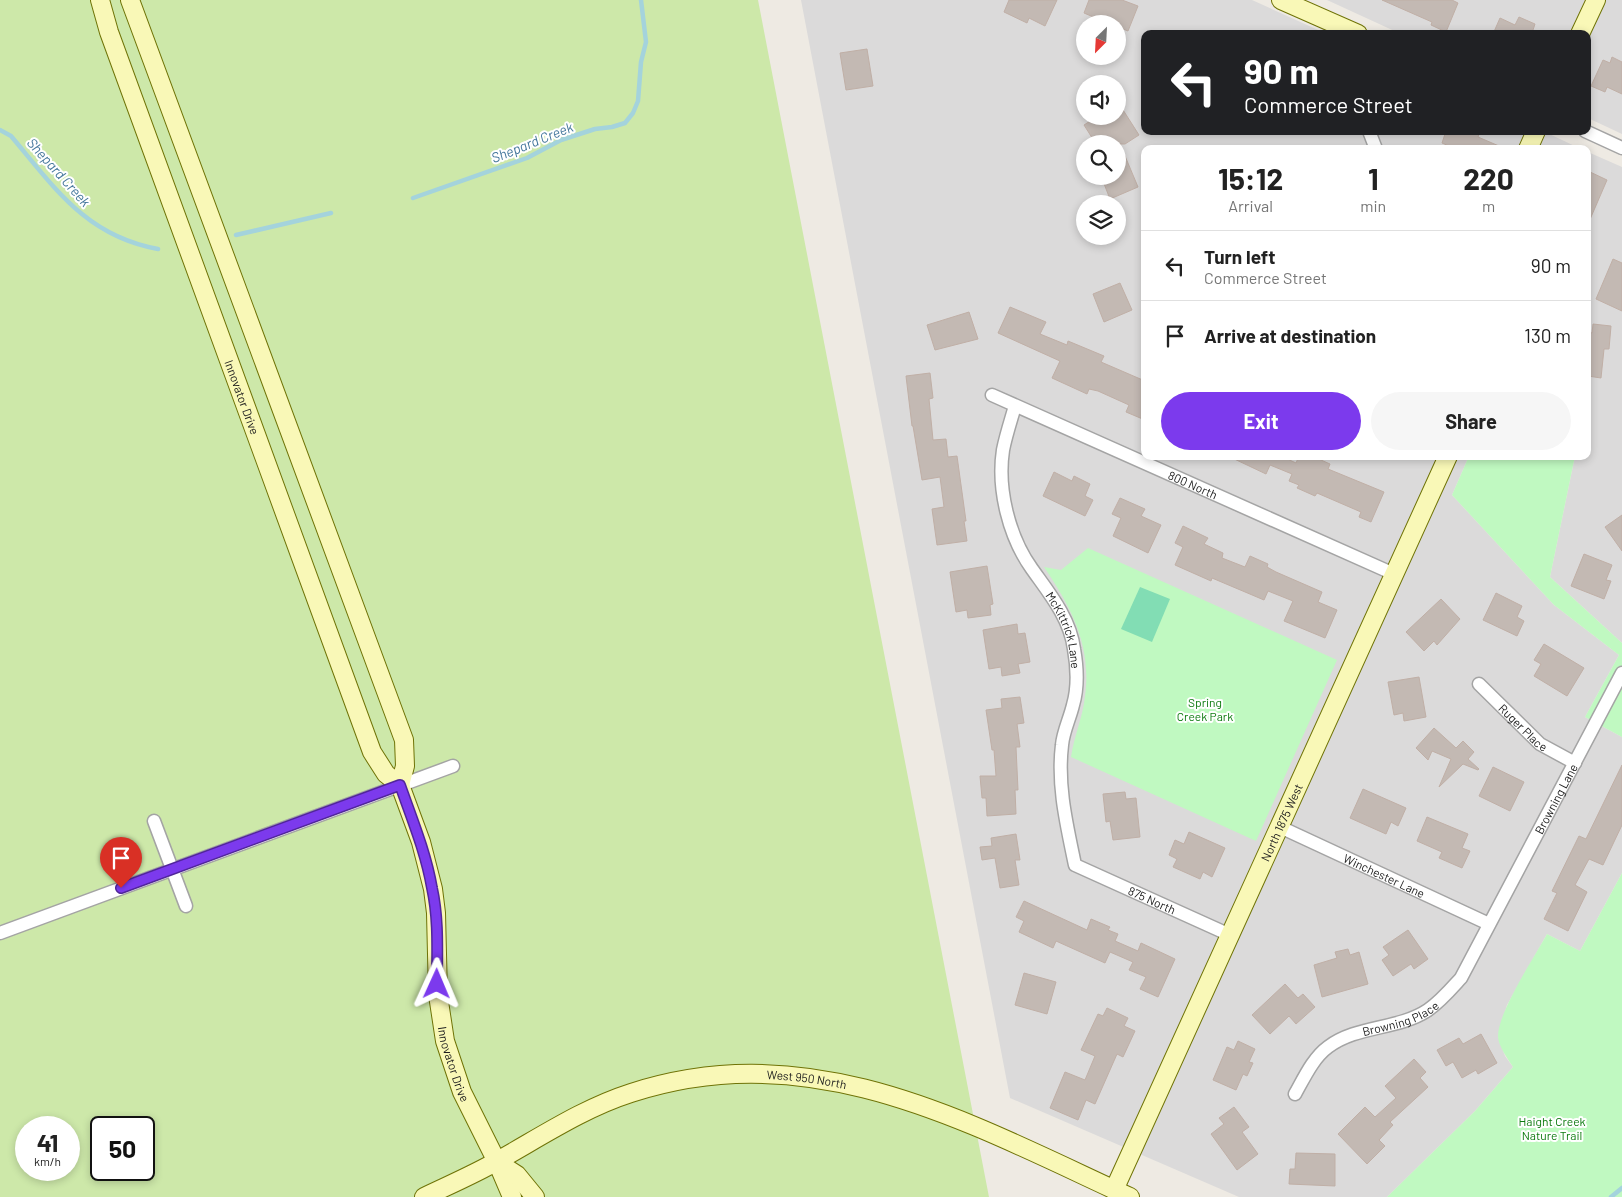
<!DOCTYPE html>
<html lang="en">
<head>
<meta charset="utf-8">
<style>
  :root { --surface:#fff; --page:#f6f6f6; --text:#222; --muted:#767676; --line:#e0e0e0; --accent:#7c3aed }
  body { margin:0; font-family:Barlow,sans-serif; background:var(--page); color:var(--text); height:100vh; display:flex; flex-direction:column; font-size:19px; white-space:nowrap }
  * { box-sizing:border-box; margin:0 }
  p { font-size:16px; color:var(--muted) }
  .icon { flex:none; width:28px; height:28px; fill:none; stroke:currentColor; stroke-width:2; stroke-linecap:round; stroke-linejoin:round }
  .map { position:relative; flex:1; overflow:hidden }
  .drawer { position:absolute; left:1141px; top:145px; width:450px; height:315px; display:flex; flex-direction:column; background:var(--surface); border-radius:10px; box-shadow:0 2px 8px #0003 }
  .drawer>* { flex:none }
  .hud { position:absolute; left:1141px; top:30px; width:450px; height:105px; border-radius:10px; box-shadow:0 2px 8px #0003; background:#202124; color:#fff; overflow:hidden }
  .needle { width:32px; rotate:204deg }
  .fabs { position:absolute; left:1076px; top:15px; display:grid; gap:10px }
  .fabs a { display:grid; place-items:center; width:50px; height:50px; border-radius:50%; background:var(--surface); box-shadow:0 2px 8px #0003; font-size:25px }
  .speed { position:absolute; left:15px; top:1116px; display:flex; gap:10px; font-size:25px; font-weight:700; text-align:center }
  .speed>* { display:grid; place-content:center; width:65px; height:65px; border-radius:50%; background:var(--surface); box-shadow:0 2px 8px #0003; line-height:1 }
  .speed small { font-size:12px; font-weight:400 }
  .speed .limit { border:2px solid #111; border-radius:8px; background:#fff; color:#111 }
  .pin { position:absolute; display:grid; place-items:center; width:42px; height:42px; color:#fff; margin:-51px -21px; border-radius:50% 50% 50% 0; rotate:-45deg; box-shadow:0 0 5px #0007 }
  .pin .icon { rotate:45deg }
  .me { position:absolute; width:55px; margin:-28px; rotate:1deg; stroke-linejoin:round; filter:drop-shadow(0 0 4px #0008) }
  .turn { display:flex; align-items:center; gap:18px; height:105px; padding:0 20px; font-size:22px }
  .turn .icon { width:65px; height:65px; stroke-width:2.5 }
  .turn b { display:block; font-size:35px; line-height:42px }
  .eta { display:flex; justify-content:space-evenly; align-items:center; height:85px; text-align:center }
  .eta b { font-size:30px; font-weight:700; line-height:35px }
  .action { display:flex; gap:10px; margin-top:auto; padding:10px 20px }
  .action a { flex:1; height:58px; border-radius:30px; background:var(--accent); color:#fff; font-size:20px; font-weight:700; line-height:58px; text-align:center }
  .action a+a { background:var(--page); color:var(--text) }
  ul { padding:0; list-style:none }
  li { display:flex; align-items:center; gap:15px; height:70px; padding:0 20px; border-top:1px solid var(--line) }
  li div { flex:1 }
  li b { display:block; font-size:19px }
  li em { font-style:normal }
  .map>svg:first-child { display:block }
  .residential { fill:#dbdada; fill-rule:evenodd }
  .grass { fill:#cde8a9; fill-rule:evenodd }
  .park { fill:#c0f9c1 }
  .pitch { fill:#82ddb4 }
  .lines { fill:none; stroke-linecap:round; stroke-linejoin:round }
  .stream { stroke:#a4d3dc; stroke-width:4.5 }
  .building { fill:#c3b9b3; stroke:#c0afa6 }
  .street-casing { stroke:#a4a4a4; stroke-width:15 }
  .secondary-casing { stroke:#6f7306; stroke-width:20 }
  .street { stroke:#fff; stroke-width:12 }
  .secondary { stroke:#f9f8b7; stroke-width:18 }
  .route-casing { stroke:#51269a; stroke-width:12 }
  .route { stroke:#7c3aed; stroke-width:9 }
  .labels { text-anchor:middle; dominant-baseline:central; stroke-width:4; stroke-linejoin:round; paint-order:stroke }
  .street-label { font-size:12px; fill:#1d1d1d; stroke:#fff }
  .park-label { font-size:12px; fill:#0c7a0e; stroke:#fff }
  .water-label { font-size:14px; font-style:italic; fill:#45779c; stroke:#fff }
</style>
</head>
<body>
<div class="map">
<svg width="1622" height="1197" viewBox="0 0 1622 1197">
  <rect width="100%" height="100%" fill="#eeeae3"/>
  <path class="residential" d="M801 0H1252L1327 34H1145V131H1543L1581 149H1145V456H1469L1452 495 1554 605 1619 655 1585 717 1622 737V873L1580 951 1547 934 1507 1005 1498 1036 1505 1056 1513 1067 1475 1111 1387 1197H1239L1010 1098ZM1085 24H1118V56H1085ZM1085 84H1118V116H1085ZM1085 144H1118V176H1085ZM1085 204H1118V236H1085Z
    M1327 0H1622V134L1588 118V34H1401Z
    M1588 152 1622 167V643L1550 577 1575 456H1588Z"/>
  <path class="grass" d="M0 0H758L989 1197H0ZM26 1128H69V1170H26ZM101 1128H144V1170H101Z"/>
  <path class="park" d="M1469 456H1575L1550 577 1622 643V737L1585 717 1619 655 1554 605 1452 495Z
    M1088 548 1337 660 1256 841 1071 757C1074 736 1083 717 1085 696 1092 646 1071 607 1044 567L1061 570Z
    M1622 873V1197H1387L1475 1111 1513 1067C1508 1059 1498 1046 1498 1036 1498 1012 1535 956 1547 934L1580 951Z"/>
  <path class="pitch" d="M1140 587 1170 599 1152 642 1121 629Z"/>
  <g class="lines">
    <path class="stream" d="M0 130 11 136C55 188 86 236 158 249
      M413 198 527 158 561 140 595 129 612 127 625 123 633 113 638 101 641 62 646 42 641 0
      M236 235 331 213
      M1611 1197 1622 1188"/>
  </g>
  <path class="building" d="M1009 0H1057L1045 26 1029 18 1027 23 1004 12Z
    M1089 0H1122L1138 6 1128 31 1118 27V24H1110L1084 13Z
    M1382 0H1452L1458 3 1446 32 1431 25 1432 22Z
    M1519 17 1535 24 1532 33 1534 34H1493L1500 18 1515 25Z
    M867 49 873 86 846 90 840 53Z
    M1612 57 1622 62V94L1607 87 1605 92 1591 86 1603 60 1610 63Z
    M1118 102 1139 135 1125 144H1120L1138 187 1110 199 1101 176H1118V144H1096L1084 125 1098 116H1118Z
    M1446 131H1480L1478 137 1506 149H1456L1442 143Z
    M1588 171 1607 180 1588 224Z
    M1613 259 1622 263V311L1596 299Z
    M1120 283 1132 310 1104 322 1093 294Z
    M1010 307 1046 322 1040 334 1067 345 1068 341 1104 356 1101 362 1145 381V420L1126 412 1129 405 1098 391 1089 389 1087 394 1052 378 1060 361 998 333Z
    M969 312 978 339 935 350 927 325Z
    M1593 324 1611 326 1609 349H1604L1601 378 1588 376V332L1592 333Z
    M930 373 933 398 929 399 933 440 946 439 948 457 957 456 966 521H964L967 541 937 545 932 509 944 507 940 477 922 480 913 426H912L906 376Z
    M1228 456H1281L1296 463 1299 456H1312L1330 464 1328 469 1384 492 1371 522 1359 517 1361 512 1317 493 1315 496 1297 488 1299 485 1289 481 1292 474 1270 465 1266 474Z
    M1054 472 1072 481 1074 476 1090 484 1085 496 1093 500 1085 516 1043 496Z
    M1120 498 1145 509 1141 516 1161 525 1148 553 1113 536 1121 518 1112 514Z
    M1622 515V551L1605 527Z
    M1183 526 1208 538 1204 544 1223 553 1222 558 1245 567 1250 556 1268 564 1267 567 1276 572 1322 592 1318 602 1337 610 1325 638 1284 621 1293 601 1268 591 1264 600 1212 578 1211 581 1175 565 1183 547 1175 543Z
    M1584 554 1612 565 1606 580 1611 581 1604 599 1571 586Z
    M987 566 993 604 990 605 991 615 968 618 967 610 956 612 950 572Z
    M1496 593 1522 606 1517 617 1524 621 1517 636 1483 620Z
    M1441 599 1460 619 1437 645 1434 641 1424 651 1406 632Z
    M1017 624 1018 634 1025 633 1030 662 1018 664 1020 673 1002 676 1001 667 989 669 983 630Z
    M1544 644 1584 668 1567 696 1534 676 1541 664 1534 660Z
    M1419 677 1426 717 1404 721 1403 713 1394 715 1388 682Z
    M1020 697 1024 723 1017 724 1020 747H1016L1018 790H1015L1016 814 987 816 986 798H982L980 776H996L994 750H992L986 710 1002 708 1001 699Z
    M1434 728 1456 748 1463 741 1474 752 1468 759 1479 769 1478 770 1463 764 1439 787 1451 759 1432 751 1428 760 1416 748Z
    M1622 765V825L1603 865 1589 859 1575 885 1587 892 1568 931 1544 919 1557 893 1552 891 1579 836 1586 839Z
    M1493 767 1524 782 1510 811 1479 796Z
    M1363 789 1406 808 1398 826 1391 822 1386 834 1350 818Z
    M1125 792 1126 799 1136 798 1140 837 1113 840 1110 821 1106 822 1103 794Z
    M1427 817 1468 834 1462 848 1470 851 1462 868 1439 858 1442 852 1417 841Z
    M1189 832 1225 848 1212 877 1203 872 1200 879 1173 867 1177 859 1169 855 1175 840 1184 844Z
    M1016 834 1020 860H1015L1019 885 1000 888 995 858 982 860 980 847 992 846 991 838Z
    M1024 901 1087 930 1091 919 1110 927 1108 930 1118 934 1115 941 1138 951 1141 943 1175 959 1158 997 1140 989 1146 977 1129 970 1133 962 1110 952 1105 963 1056 941 1053 948 1019 932 1024 921 1016 917Z
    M1408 930 1428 959 1414 969 1411 964 1393 976 1382 960 1389 955 1383 947Z
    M1348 949 1350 955 1359 952 1368 984 1322 997 1314 965 1337 958 1335 952Z
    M1024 973 1056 982 1047 1014 1015 1005Z
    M1285 984 1298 998 1303 994 1315 1007 1296 1024 1289 1016 1270 1034 1252 1015Z
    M1107 1008 1128 1018 1124 1026 1135 1031 1123 1057 1117 1054 1095 1104 1086 1100 1078 1120 1050 1108 1065 1072 1085 1080 1095 1056 1081 1050 1098 1014 1103 1016Z
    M1481 1034 1497 1063 1478 1074 1476 1070 1462 1078 1453 1062 1446 1066 1437 1050 1459 1038 1463 1044Z
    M1238 1041 1255 1049 1249 1062 1253 1063 1247 1076 1243 1074 1236 1090 1213 1080 1227 1047 1234 1050Z
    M1414 1059 1426 1072 1420 1078 1428 1087 1390 1122 1393 1125 1379 1140 1385 1146 1367 1164 1338 1134 1365 1107 1375 1117 1396 1098 1385 1086Z
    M1234 1107 1249 1127 1242 1132 1258 1154 1237 1170 1211 1134 1224 1124 1219 1118Z
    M1296 1153 1335 1154V1186L1289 1184 1290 1169H1295Z"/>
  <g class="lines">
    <g class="street-casing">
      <g id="street">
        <path d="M1369 131 1376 149"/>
        <path d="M1585 131 1622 148"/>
        <path id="s1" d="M992 395 1394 574"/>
        <path id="s2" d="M1015 406C1011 420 1006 435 1003 450 997 489 1009 537 1032 569 1049 593 1070 618 1074 649 1077 666 1078 688 1073 705 1070 718 1063 732 1062 745 1057 786 1067 826 1075 865L1230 935"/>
        <path id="s3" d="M1479 684 1540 744 1575 763"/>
        <path d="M154 821 186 906"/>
        <path id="s4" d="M1280 827 1489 924"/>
        <path d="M0 933 453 766"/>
        <path id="s5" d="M1295 1094C1304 1078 1313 1058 1328 1047 1357 1025 1398 1030 1428 1010 1441 1001 1451 989 1461 978L1622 673"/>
      </g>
    </g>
    <g class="secondary-casing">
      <g id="secondary">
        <path id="s6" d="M100 0 109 32 372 752 386 774 400 785 421 842 433 889 436 913 438 995 445 1041 462 1092 497 1162 512 1197"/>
        <path d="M130 0 404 740 405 766 400 785"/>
        <path d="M1281 0 1358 34"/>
        <path d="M1580 34 1596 0"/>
        <path d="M1528 149 1536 131"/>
        <path d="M497 1162 517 1175 535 1197"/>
        <path id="s7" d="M1114 1190 1448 456"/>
        <path id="s8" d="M424 1197C449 1185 475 1174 499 1160 542 1136 584 1108 631 1093 813 1034 969 1123 1130 1197"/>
      </g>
    </g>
    <use href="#street" class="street"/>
    <use href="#secondary" class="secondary"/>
  </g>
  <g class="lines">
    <g class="route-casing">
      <path id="route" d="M121 888 400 785C412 819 426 853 432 888 439 920 437 952 437 984"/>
    </g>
    <use href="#route" class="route"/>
  </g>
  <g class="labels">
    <g class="street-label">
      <text stroke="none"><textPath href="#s6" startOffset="422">Innovator Drive</textPath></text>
      <text stroke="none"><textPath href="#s1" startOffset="220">800 North</textPath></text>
      <text stroke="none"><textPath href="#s2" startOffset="241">McKittrick Lane</textPath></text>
      <text stroke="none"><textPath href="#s3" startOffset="62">Ruger Place</textPath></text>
      <text stroke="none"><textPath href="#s5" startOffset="414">Browning Lane</textPath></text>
      <text stroke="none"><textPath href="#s7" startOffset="404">North 1875 West</textPath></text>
      <text stroke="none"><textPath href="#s4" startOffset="115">Winchester Lane</textPath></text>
      <text stroke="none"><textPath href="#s2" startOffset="566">875 North</textPath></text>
      <text stroke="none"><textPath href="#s5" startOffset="136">Browning Place</textPath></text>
      <text stroke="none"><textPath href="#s6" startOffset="1130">Innovator Drive</textPath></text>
      <text stroke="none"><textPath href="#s8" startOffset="410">West 950 North</textPath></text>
    </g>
    <g class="park-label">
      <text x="1205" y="702">Spring<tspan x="1205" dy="14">Creek Park</tspan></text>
      <text x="1552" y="1121">Haight Creek<tspan x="1552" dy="14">Nature Trail</tspan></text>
    </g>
    <g class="water-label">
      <text transform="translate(532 142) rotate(-22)">Shepard Creek</text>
      <text transform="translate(59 172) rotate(48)">Shepard Creek</text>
    </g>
  </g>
</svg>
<div class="fabs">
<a><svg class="needle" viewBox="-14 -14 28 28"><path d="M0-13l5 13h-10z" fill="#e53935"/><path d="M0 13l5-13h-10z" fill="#767676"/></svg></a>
<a><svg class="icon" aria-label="sound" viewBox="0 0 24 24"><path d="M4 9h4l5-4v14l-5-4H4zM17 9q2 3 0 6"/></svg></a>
<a><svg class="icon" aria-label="search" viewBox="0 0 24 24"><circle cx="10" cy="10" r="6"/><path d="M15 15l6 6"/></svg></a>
<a><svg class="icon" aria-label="layers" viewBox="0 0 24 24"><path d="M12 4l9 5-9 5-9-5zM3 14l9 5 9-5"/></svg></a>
</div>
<div class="speed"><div>41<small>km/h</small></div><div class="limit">50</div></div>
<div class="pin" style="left:121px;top:888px;background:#d93025"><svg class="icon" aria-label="arrive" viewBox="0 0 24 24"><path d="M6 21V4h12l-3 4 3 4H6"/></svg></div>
<svg class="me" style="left:437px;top:984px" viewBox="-20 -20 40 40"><path d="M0-17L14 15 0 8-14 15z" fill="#7c3aed" stroke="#fff" stroke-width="4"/></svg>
<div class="hud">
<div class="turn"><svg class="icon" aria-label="left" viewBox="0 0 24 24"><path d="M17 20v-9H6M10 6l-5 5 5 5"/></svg><div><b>90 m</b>Commerce Street</div></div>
</div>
<section class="drawer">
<div class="eta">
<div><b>15:12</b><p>Arrival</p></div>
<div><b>1</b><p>min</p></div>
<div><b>220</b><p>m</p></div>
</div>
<ul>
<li><svg class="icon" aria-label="left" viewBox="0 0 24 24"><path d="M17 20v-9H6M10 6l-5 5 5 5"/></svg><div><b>Turn left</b><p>Commerce Street</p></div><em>90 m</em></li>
<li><svg class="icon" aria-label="arrive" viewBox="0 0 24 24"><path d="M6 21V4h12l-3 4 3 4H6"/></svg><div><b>Arrive at destination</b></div><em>130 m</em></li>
</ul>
<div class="action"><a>Exit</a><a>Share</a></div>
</section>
</div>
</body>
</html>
